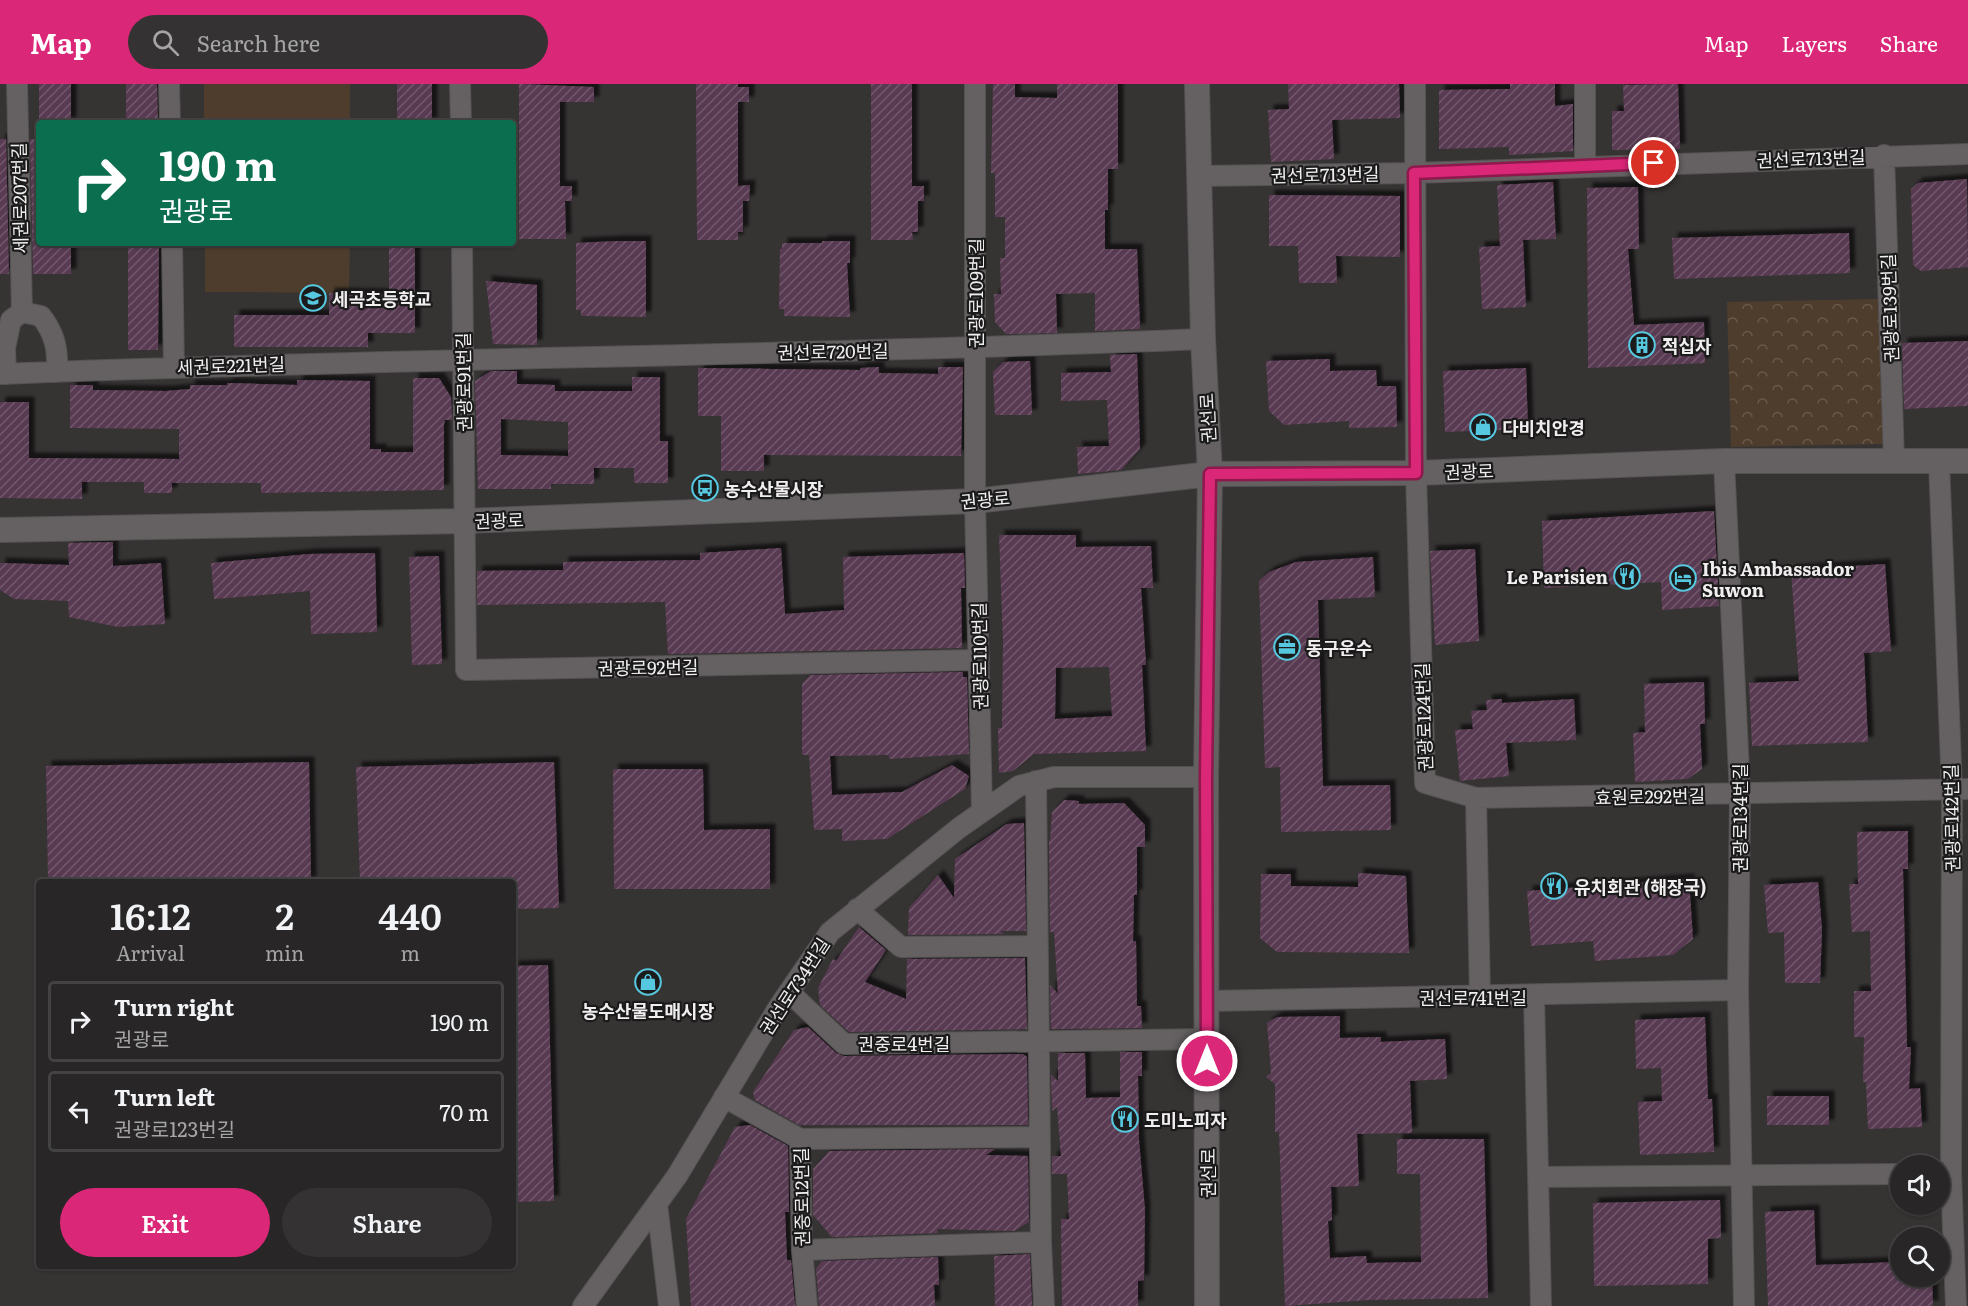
<!DOCTYPE html>
<html lang="en">
<head>
<meta charset="utf-8">
<style>
  :root { --surface:#282626; --page:#343232; --text:#f1f3f6; --muted:#a5a5a7; --line:#444343; --accent:#db2777 }
  body { margin:0; font-family:Literata,"Noto Sans KR",serif; background:var(--page); color:var(--text); height:100vh; display:flex; flex-direction:column; font-size:22px; white-space:nowrap }
  * { box-sizing:border-box; margin:0 }
  p { font-size:20px; color:var(--muted) }
  .icon { flex:none; width:33px; height:33px; fill:none; stroke:currentColor; stroke-width:2; stroke-linecap:round; stroke-linejoin:round }
  .map { position:relative; flex:1; overflow:hidden }
  .side { position:absolute; left:36px; top:795px; width:480px; height:390px; display:flex; flex-direction:column; background:var(--surface); border-radius:6px; box-shadow:0 2px 4px #0004,0 0 0 2px var(--line) }
  .side>* { flex:none }
  .banner { position:absolute; left:36px; top:36px; width:480px; height:126px; border-radius:6px; box-shadow:0 2px 4px #0004,0 0 0 2px var(--line); background:#0b6e4f; color:#fff; overflow:hidden }
  .tools { position:absolute; left:1890px; top:1071px; display:grid; gap:12px }
  .tools a { display:grid; place-items:center; width:60px; height:60px; border-radius:50%; background:var(--surface); box-shadow:0 2px 4px #0004,0 0 0 2px var(--line); font-size:30px }
  .pin { position:absolute; display:grid; place-items:center; width:51px; height:51px; color:#fff; margin:-26px; border:3px solid #fff; border-radius:50%; box-shadow:0 2px 6px #0007 }
  .me { position:absolute; width:66px; margin:-33px; rotate:0deg; stroke-linejoin:round; filter:drop-shadow(0 0 4px #0008) }
  .turn { display:flex; align-items:center; gap:21px; height:126px; padding:0 24px; font-size:27px }
  .turn .icon { width:78px; height:78px; stroke-width:2.5 }
  .turn b { display:block; font-size:42px; line-height:51px }
  .eta { display:flex; justify-content:space-evenly; align-items:center; height:102px; text-align:center }
  .eta b { font-size:36px; font-weight:600; line-height:42px }
  .button { display:flex; gap:12px; margin-top:auto; padding:12px 24px }
  .button a { flex:1; height:69px; border-radius:36px; background:var(--accent); color:#fff; font-size:24px; font-weight:600; line-height:69px; text-align:center }
  .button a+a { background:var(--page); color:var(--text) }
  ul { padding:0; list-style:none }
  li { display:flex; align-items:center; gap:18px; height:81px; margin:0 12px 9px; padding:0 12px; border:3px solid var(--line); border-radius:6px }
  li div { flex:1 }
  li b { display:block; font-size:22px }
  li em { font-style:normal }
  header { display:flex; align-items:center; gap:36px; box-sizing:border-box; height:84px; padding:0 30px; background:var(--accent); color:#fff }
  header strong { font-size:28px }
  nav { display:flex; gap:33px; margin-inline-start:auto; font-size:21px }
  .search { width:420px; height:54px; background:var(--page); display:flex; align-items:center; gap:15px; box-sizing:border-box; padding:0 21px; border-radius:33px; color:var(--muted); font-size:22px }
  .map>svg:first-child { display:block }
  .park { fill:url(#park-crowns) }
  .garden { fill:#4e3d2c }
  .building { fill:url(#building-hatch); fill-rule:evenodd; filter:url(#shadow) }
  .lines { fill:none; stroke-linecap:round; stroke-linejoin:round }
  .minor-casing { stroke:#545152; stroke-width:22 }
  .tertiary-casing { stroke:#545152; stroke-width:26 }
  .minor { stroke:#656162; stroke-width:20 }
  .tertiary { stroke:#656162; stroke-width:24 }
  .route-casing { stroke:#8e194d; stroke-width:15 }
  .route { stroke:#db2777; stroke-width:10 }
  .labels { text-anchor:middle; dominant-baseline:central; stroke-width:4.5; stroke-linejoin:round; paint-order:stroke }
  .street-label { font-size:18px; fill:#f0eeee; stroke:#1c1b1b }
  .poi-label { font-size:18px; font-weight:bold; fill:#f0eeee; stroke:#1c1b1b; text-anchor:start }
</style>
</head>
<body>
<header>
<strong>Map</strong>
<div class="search"><svg class="icon" aria-label="search" viewBox="0 0 24 24"><circle cx="10" cy="10" r="6"/><path d="M15 15l6 6"/></svg>Search here</div>
<nav><a>Map</a><a>Layers</a><a>Share</a></nav>
</header>
<div class="map">
<svg width="1968" height="1222" viewBox="0 0 1968 1222">
  <defs>
    <pattern id="park-crowns" width="20" height="18" patternUnits="userSpaceOnUse" patternTransform="scale(1.5)"><rect width="20" height="18" fill="#4e3d2c"/><path d="M2 6a3 3 0 1 1 6 0M12 15a3 3 0 1 1 6 0" fill="none" stroke="#68594b"/></pattern>
    <pattern id="building-hatch" width="6" height="6" patternUnits="userSpaceOnUse" patternTransform="scale(1.5)"><rect width="6" height="6" fill="#593b52"/><path d="M-1 1l2-2M0 6l6-6M5 7l2-2" fill="none" stroke="#71586b"/></pattern>
    <filter id="shadow"><feDropShadow dx="5.5" dy="-5.5" stdDeviation="1.5" flood-color="#0009"/></filter>
  </defs>
  <rect width="100%" height="100%" fill="#363333"/>
  <path class="park" d="M1879 215 1883 360 1731 363 1727 218Z"/>
  <path class="garden" d="M204 0H350V39H204Z
    M205 159H350L349 209 205 208Z"/>
  <path class="building" d="M39 0H71V39H39Z
    M126 0H157L158 39H126Z
    M397 0H432V39H397Z
    M519 0 594 3V18H560V102H572V117H565L566 155H519Z
    M696 0H738V3H749V18H738V102L750 101 749 117H743V148H738V156H697Z
    M871 0H912V102H924V117H918V148H912L913 156H871Z
    M993 0H1015V13L1057 14V0H1118V85H1108V126H1105V165H1137L1140 245 1095 247V209L1056 210 1057 249 1006 250 995 238 994 210H1001L1000 174H1005V133H995V89H991Z
    M1288 0H1399L1400 34 1332 36 1334 75 1271 78 1268 26 1289 25Z
    M1510 0H1555V22L1573 20V67L1509 71V63L1439 65V6L1510 5Z
    M1678 0 1680 65 1612 66V27H1624L1623 1Z
    M0 55H6L9 190H0Z
    M30 55H39V159H71V190H33Z
    M1967 95 1968 183 1921 187 1913 181 1911 105 1918 99Z
    M1553 98 1556 155 1523 156 1526 223 1482 225 1479 163 1500 162 1497 101Z
    M1638 103 1639 165H1628L1634 241 1704 238 1705 279 1588 284 1587 104Z
    M1269 111 1400 112V173L1336 172 1337 199H1299L1298 162H1269Z
    M1849 149 1850 189 1674 195 1672 154Z
    M618 157H646V233L581 232V226H576V159Z
    M822 157H850V179H847L850 233 784 232V225H779L780 165H782V159H822Z
    M128 159H159L158 266H128Z
    M389 159H415V249H368V263H234V231H329V209L389 210Z
    M486 197 537 201V261L493 260Z
    M1968 257V322L1904 325 1902 259Z
    M1137 270 1140 365 1121 386 1078 390 1077 363 1109 362 1107 316 1061 317V289L1111 288 1110 271Z
    M1330 275V287L1376 286 1377 302H1396L1397 343 1349 344V337L1284 341 1269 327 1266 277Z
    M1030 277 1032 331H995L993 288 1003 278Z
    M879 283V289L938 290V283H963L961 372 764 371V387H721V332H698V284L860 286V284Z
    M1526 284 1528 345 1445 348 1443 287Z
    M491 287H517V300L555 301V307H632V293H660V357H668V399H634V384H594V400H551V405H478L475 297ZM501 335 568 338V372L501 371Z
    M413 294H439L451 313 452 336H445L444 340V406L261 409V399H172V409H144V398H82V415L0 414V318H29V374L179 375V345L70 344V301H93V306L166 307 190 305V301H227V299L297 301V296L370 297V365H381V368H413Z
    M1714 427 1719 522 1662 526 1661 498 1544 504 1542 437Z
    M999 451H1076V463L1151 462 1153 504H1141L1146 581H1142L1146 667 1034 670 1013 687 999 689 998 644H1002L1003 558ZM1109 583 1112 632 1055 635 1056 584Z
    M113 458V482L161 479 165 540 118 543 69 533 68 517 14 515 0 506V479L69 481 68 459Z
    M781 464 785 530 844 526 843 473 964 469 965 504H961L962 564 668 570 665 518 477 521V487L563 486V478L700 476V469Z
    M1475 465 1479 557 1435 561 1430 467Z
    M375 469 377 548 311 550 310 507 214 515 211 479 309 470Z
    M439 472 442 580 412 581 409 473Z
    M1373 473 1375 513 1318 516 1323 702 1390 701 1391 746 1281 748 1280 683 1265 684 1259 497 1269 488 1296 478Z
    M1885 480 1891 567 1864 569 1868 658 1752 662 1749 599 1799 597 1791 486Z
    M963 588V593H967L969 670 889 675V671L830 672 832 711 902 708 952 681 969 692 965 705 887 755 842 757V745L814 746 809 671H802V600L810 591Z
    M1704 598 1705 640H1700L1702 685 1688 695 1635 698 1633 649 1645 648 1644 600Z
    M1502 615V619L1574 615 1576 656 1506 659 1509 692 1460 697 1455 646 1473 645 1471 627 1487 626 1486 616Z
    M309 678 311 798H48L46 682Z
    M554 678 559 824 513 825V798H360L356 683Z
    M613 685H703L704 746 770 745V805H614Z
    M1064 716 1079 717V720L1124 719 1145 741V763H1137V811H1134L1133 857H1136L1137 922H1141L1142 944 1051 945 1050 901 1058 910 1054 848H1050L1049 756 1050 757 1052 728Z
    M1024 739 1026 847H1000L1004 850 908 851 909 824 938 791 954 814 955 775 1007 740Z
    M1908 747V785H1903L1907 963H1911L1909 1005 1920 1004 1922 1043 1868 1045 1866 998H1863L1864 953H1854V907H1871L1870 847 1852 848 1849 800H1858L1857 748Z
    M1358 789 1406 792 1409 869 1277 868 1260 854 1261 790H1291V802L1358 803Z
    M1689 795 1693 855 1673 871 1595 877 1593 857 1531 862 1527 807Z
    M1818 798 1822 846 1820 899H1785L1784 848 1768 849 1764 801Z
    M859 843 886 866 865 898 906 915 907 875 1025 874 1027 945 849 948 820 921 818 904 833 875 836 877Z
    M548 881 554 1117 513 1118V882Z
    M1340 932V954L1381 953V958L1445 955 1447 995 1410 997 1412 1049 1357 1050 1359 1102 1331 1103 1332 1136 1328 1137 1330 1174 1366 1172 1367 1179 1421 1178 1420 1090H1397V1055H1484L1488 1214 1369 1216 1285 1222 1279 1048H1275V1000L1266 993 1271 989 1267 939 1277 933Z
    M1705 933 1708 1015H1712L1714 1068 1640 1071 1638 1018 1662 1017 1661 984 1636 985 1635 936Z
    M808 943 836 969 844 972 1023 970 1027 973 1028 1041H799L755 1016 753 1008 794 946Z
    M1120 968H1142V992H1138L1139 1056 1145 1126 1144 1196 1138 1197V1222H1062L1061 1135H1069L1067 1090H1052V1072H1061L1057 1023 1052 1027 1051 991 1058 997V969H1085L1086 1014 1120 1013Z
    M1767 1012H1829V1041H1767Z
    M750 1041 788 1062 789 1128H785L787 1176H791L795 1222H691L686 1135 735 1043Z
    M995 1065 986 1071 1028 1072 1029 1138 1014 1147 937 1145 938 1149 832 1153 813 1131V1085L829 1067Z
    M1720 1116 1721 1154 1708 1155V1200L1594 1202 1593 1119Z
    M1814 1126 1816 1181 1900 1178V1192H1932L1933 1222H1768L1765 1128Z
    M1030 1170 1032 1222H995L994 1172Z
    M938 1173 939 1201H934L935 1222H819L816 1185 822 1177Z"/>
  <g class="lines">
    <g class="minor-casing">
      <path id="minor" d="M17 0 22 228
        M169 0 170 39
        M460 0 461 39
        M975 0V417L982 727
        M1415 0 1416 389 1425 699 1476 714 1480 912
        M1585 0V82
        M1884 71 1894 378
        M1198 92 1414 89 1968 70
        M172 159 174 283
        M462 159 466 586 979 576
        M0 290C401 274 802 272 1203 255
        M6 290 5 264 11 236 22 228 41 232C55 250 58 265 57 288
        M1724 377 1740 710 1738 906 1744 1222
        M1939 378 1952 705 1951 1090 1956 1222
        M1036 697 1041 1158 1044 1222
        M1476 714 1968 705
        M857 825 901 863 1037 862
        M789 908 844 960 1207 955
        M1534 912 1541 1222
        M1207 917 1738 906
        M724 1013 800 1055 802 1166 807 1222
        M800 1055 1039 1053
        M1539 1093 1900 1090
        M657 1120 669 1222
        M802 1166 1041 1158
        M583 1222 677 1092 778 924 830 848 959 744 1019 702 1054 693H1206"/>
    </g>
    <g class="tertiary-casing">
      <path id="tertiary" d="M1197 0 1203 255 1210 390 1206 693 1207 1222
        M0 446 465 437 975 417 1210 390 1416 389 1724 377H1968"/>
    </g>
    <use href="#minor" class="minor"/>
    <use href="#tertiary" class="tertiary"/>
  </g>
  <g class="lines">
    <g class="route-casing">
      <path id="route" d="M1207 977 1206 693 1210 390 1416 389 1414 89 1654 79"/>
    </g>
    <use href="#route" class="route"/>
  </g>
  <defs>
    <g id="school-ring" transform="scale(1.35)"><circle r="9.5" fill="#1c1b1b" stroke="#56c9e0" stroke-width="1.5"/><path d="M0-5L7-2L0 1L-7-2ZM-4 1L0 2.5L4 1V4Q0 6-4 4Z" fill="#56c9e0"/></g>
    <g id="building-ring" transform="scale(1.35)"><circle r="9.5" fill="#1c1b1b" stroke="#56c9e0" stroke-width="1.5"/><path d="M-4-6H4V6H1V3H-1V6H-4ZM-2.5-4.3h1.7v1.8h-1.7ZM.8-4.3h1.7v1.8H.8ZM-2.5-1h1.7V.8h-1.7ZM.8-1h1.7V.8H.8Z" fill="#56c9e0"/></g>
    <g id="shop-ring" transform="scale(1.35)"><circle r="9.5" fill="#1c1b1b" stroke="#56c9e0" stroke-width="1.5"/><path d="M-5-2.5h2.3a2.7 3.5 0 0 1 5.4 0H5L5.5 6h-11ZM-1.5-2.5h3a1.5 2.3 0 0 0-3 0Z" fill="#56c9e0"/></g>
    <g id="bus-ring" transform="scale(1.35)"><circle r="9.5" fill="#1c1b1b" stroke="#56c9e0" stroke-width="1.5"/><path d="M-5-6H5V4H4V6H2V4H-2V6H-4V4H-5ZM-3.5-4V0h7V-4ZM-3.5 1.2v1.5H-2V1.2ZM2 1.2v1.5H3.5V1.2Z" fill="#56c9e0"/></g>
    <g id="restaurant-ring" transform="scale(1.35)"><circle r="9.5" fill="#1c1b1b" stroke="#56c9e0" stroke-width="1.5"/><path d="M-5-6h1v4h1v-4h1v4h1v-4h1v5L-1.5 .5V6h-2V.5L-5-1ZM5-6V6H3V1.5H1.5Q1.5-4 5-6Z" fill="#56c9e0"/></g>
    <g id="hotel-ring" transform="scale(1.35)"><circle r="9.5" fill="#1c1b1b" stroke="#56c9e0" stroke-width="1.5"/><path d="M-6-4.5h1.5V1H6V5H4.5V3h-9V5H-6ZM-4 0a1.8 1.8 0 1 1 3.6 0ZM.5 0V-2.5h3Q6-2.5 6 0Z" fill="#56c9e0"/></g>
    <g id="office-ring" transform="scale(1.35)"><circle r="9.5" fill="#1c1b1b" stroke="#56c9e0" stroke-width="1.5"/><path d="M-6-3h4V-5.5h4V-3h4V5H-6ZM-1-4.5V-3h2v-1.5ZM-6 0V1H6V0Z" fill="#56c9e0"/></g>
  </defs>
  <g fill-rule="evenodd">
    <use href="#school-ring" x="313" y="214"/>
    <use href="#building-ring" x="1642" y="261"/>
    <use href="#shop-ring" x="1483" y="343"/>
    <use href="#bus-ring" x="705" y="404"/>
    <use href="#restaurant-ring" x="1627" y="492"/>
    <use href="#hotel-ring" x="1683" y="494"/>
    <use href="#office-ring" x="1287" y="563"/>
    <use href="#restaurant-ring" x="1554" y="802"/>
    <use href="#shop-ring" x="648" y="898"/>
    <use href="#restaurant-ring" x="1125" y="1035"/>
  </g>
  <g class="labels">
    <g class="street-label">
      <text transform="translate(1811 74) rotate(-2)">권선로713번길</text>
      <text transform="translate(1325 90) rotate(-1)">권선로713번길</text>
      <text transform="translate(19 114) rotate(-91)">세권로207번길</text>
      <text transform="translate(975 209) rotate(-90)">권광로109번길</text>
      <text transform="translate(1889 224) rotate(-92)">권광로139번길</text>
      <text transform="translate(833 267) rotate(-1)">권선로720번길</text>
      <text transform="translate(231 281) rotate(-2)">세권로221번길</text>
      <text transform="translate(463 298) rotate(-91)">권광로91번길</text>
      <text transform="translate(1207 334) rotate(-93)">권선로</text>
      <text transform="translate(1469 387) rotate(-2)">권광로</text>
      <text transform="translate(985 415) rotate(-5)">권광로</text>
      <text transform="translate(499 436) rotate(-2)">권광로</text>
      <text transform="translate(979 572) rotate(-91)">권광로110번길</text>
      <text transform="translate(648 583) rotate(-1)">권광로92번길</text>
      <text transform="translate(1423 633) rotate(-92)">권광로124번길</text>
      <text transform="translate(1650 712) rotate(-1)">효원로292번길</text>
      <text transform="translate(1739 734) rotate(-90)">권광로134번길</text>
      <text transform="translate(1951 734) rotate(-91)">권광로142번길</text>
      <text transform="translate(794 902) rotate(-57)">권선로734번길</text>
      <text x="1473" y="913">권선로741번길</text>
      <text x="904" y="959">권중로4번길</text>
      <text transform="translate(1207 1089) rotate(-90)">권선로</text>
      <text transform="translate(801 1113) rotate(-91)">권중로12번길</text>
    </g>
    <g class="poi-label">
      <text x="332" y="214">세곡초등학교</text>
      <text x="1662" y="261">적십자</text>
      <text x="1502" y="343">다비치안경</text>
      <text x="724" y="404">농수산물시장</text>
      <text x="1702" y="484">Ibis Ambassador<tspan x="1702" dy="21">Suwon</tspan></text>
      <text x="1608" y="492" text-anchor="end">Le Parisien</text>
      <text x="1306" y="563">동구운수</text>
      <text x="1574" y="802">유치회관 (해장국)</text>
      <text x="648" y="926" text-anchor="middle">농수산물도매시장</text>
      <text x="1144" y="1035">도미노피자</text>
    </g>
  </g>
</svg>
<div class="tools">
<a><svg class="icon" aria-label="sound" viewBox="0 0 24 24"><path d="M4 9h4l5-4v14l-5-4H4zM17 9q2 3 0 6"/></svg></a>
<a><svg class="icon" aria-label="search" viewBox="0 0 24 24"><circle cx="10" cy="10" r="6"/><path d="M15 15l6 6"/></svg></a>
</div>
<div class="pin" style="left:1654px;top:79px;background:#d93025"><svg class="icon" aria-label="arrive" viewBox="0 0 24 24"><path d="M6 21V4h12l-3 4 3 4H6"/></svg></div>
<svg class="me" style="left:1207px;top:977px" viewBox="-20 -20 40 40"><circle r="17" fill="#db2777" stroke="#fff" stroke-width="3"/><path d="M0-11L8 9 0 5-8 9z" fill="#fff"/></svg>
<div class="banner">
<div class="turn"><svg class="icon" aria-label="right" viewBox="0 0 24 24"><path d="M7 20v-9h11M14 6l5 5-5 5"/></svg><div><b>190 m</b>권광로</div></div>
</div>
<section class="side">
<div class="eta">
<div><b>16:12</b><p>Arrival</p></div>
<div><b>2</b><p>min</p></div>
<div><b>440</b><p>m</p></div>
</div>
<ul>
<li><svg class="icon" aria-label="right" viewBox="0 0 24 24"><path d="M7 20v-9h11M14 6l5 5-5 5"/></svg><div><b>Turn right</b><p>권광로</p></div><em>190 m</em></li>
<li><svg class="icon" aria-label="left" viewBox="0 0 24 24"><path d="M17 20v-9H6M10 6l-5 5 5 5"/></svg><div><b>Turn left</b><p>권광로123번길</p></div><em>70 m</em></li>
</ul>
<div class="button"><a>Exit</a><a>Share</a></div>
</section>
</div>
</body>
</html>
